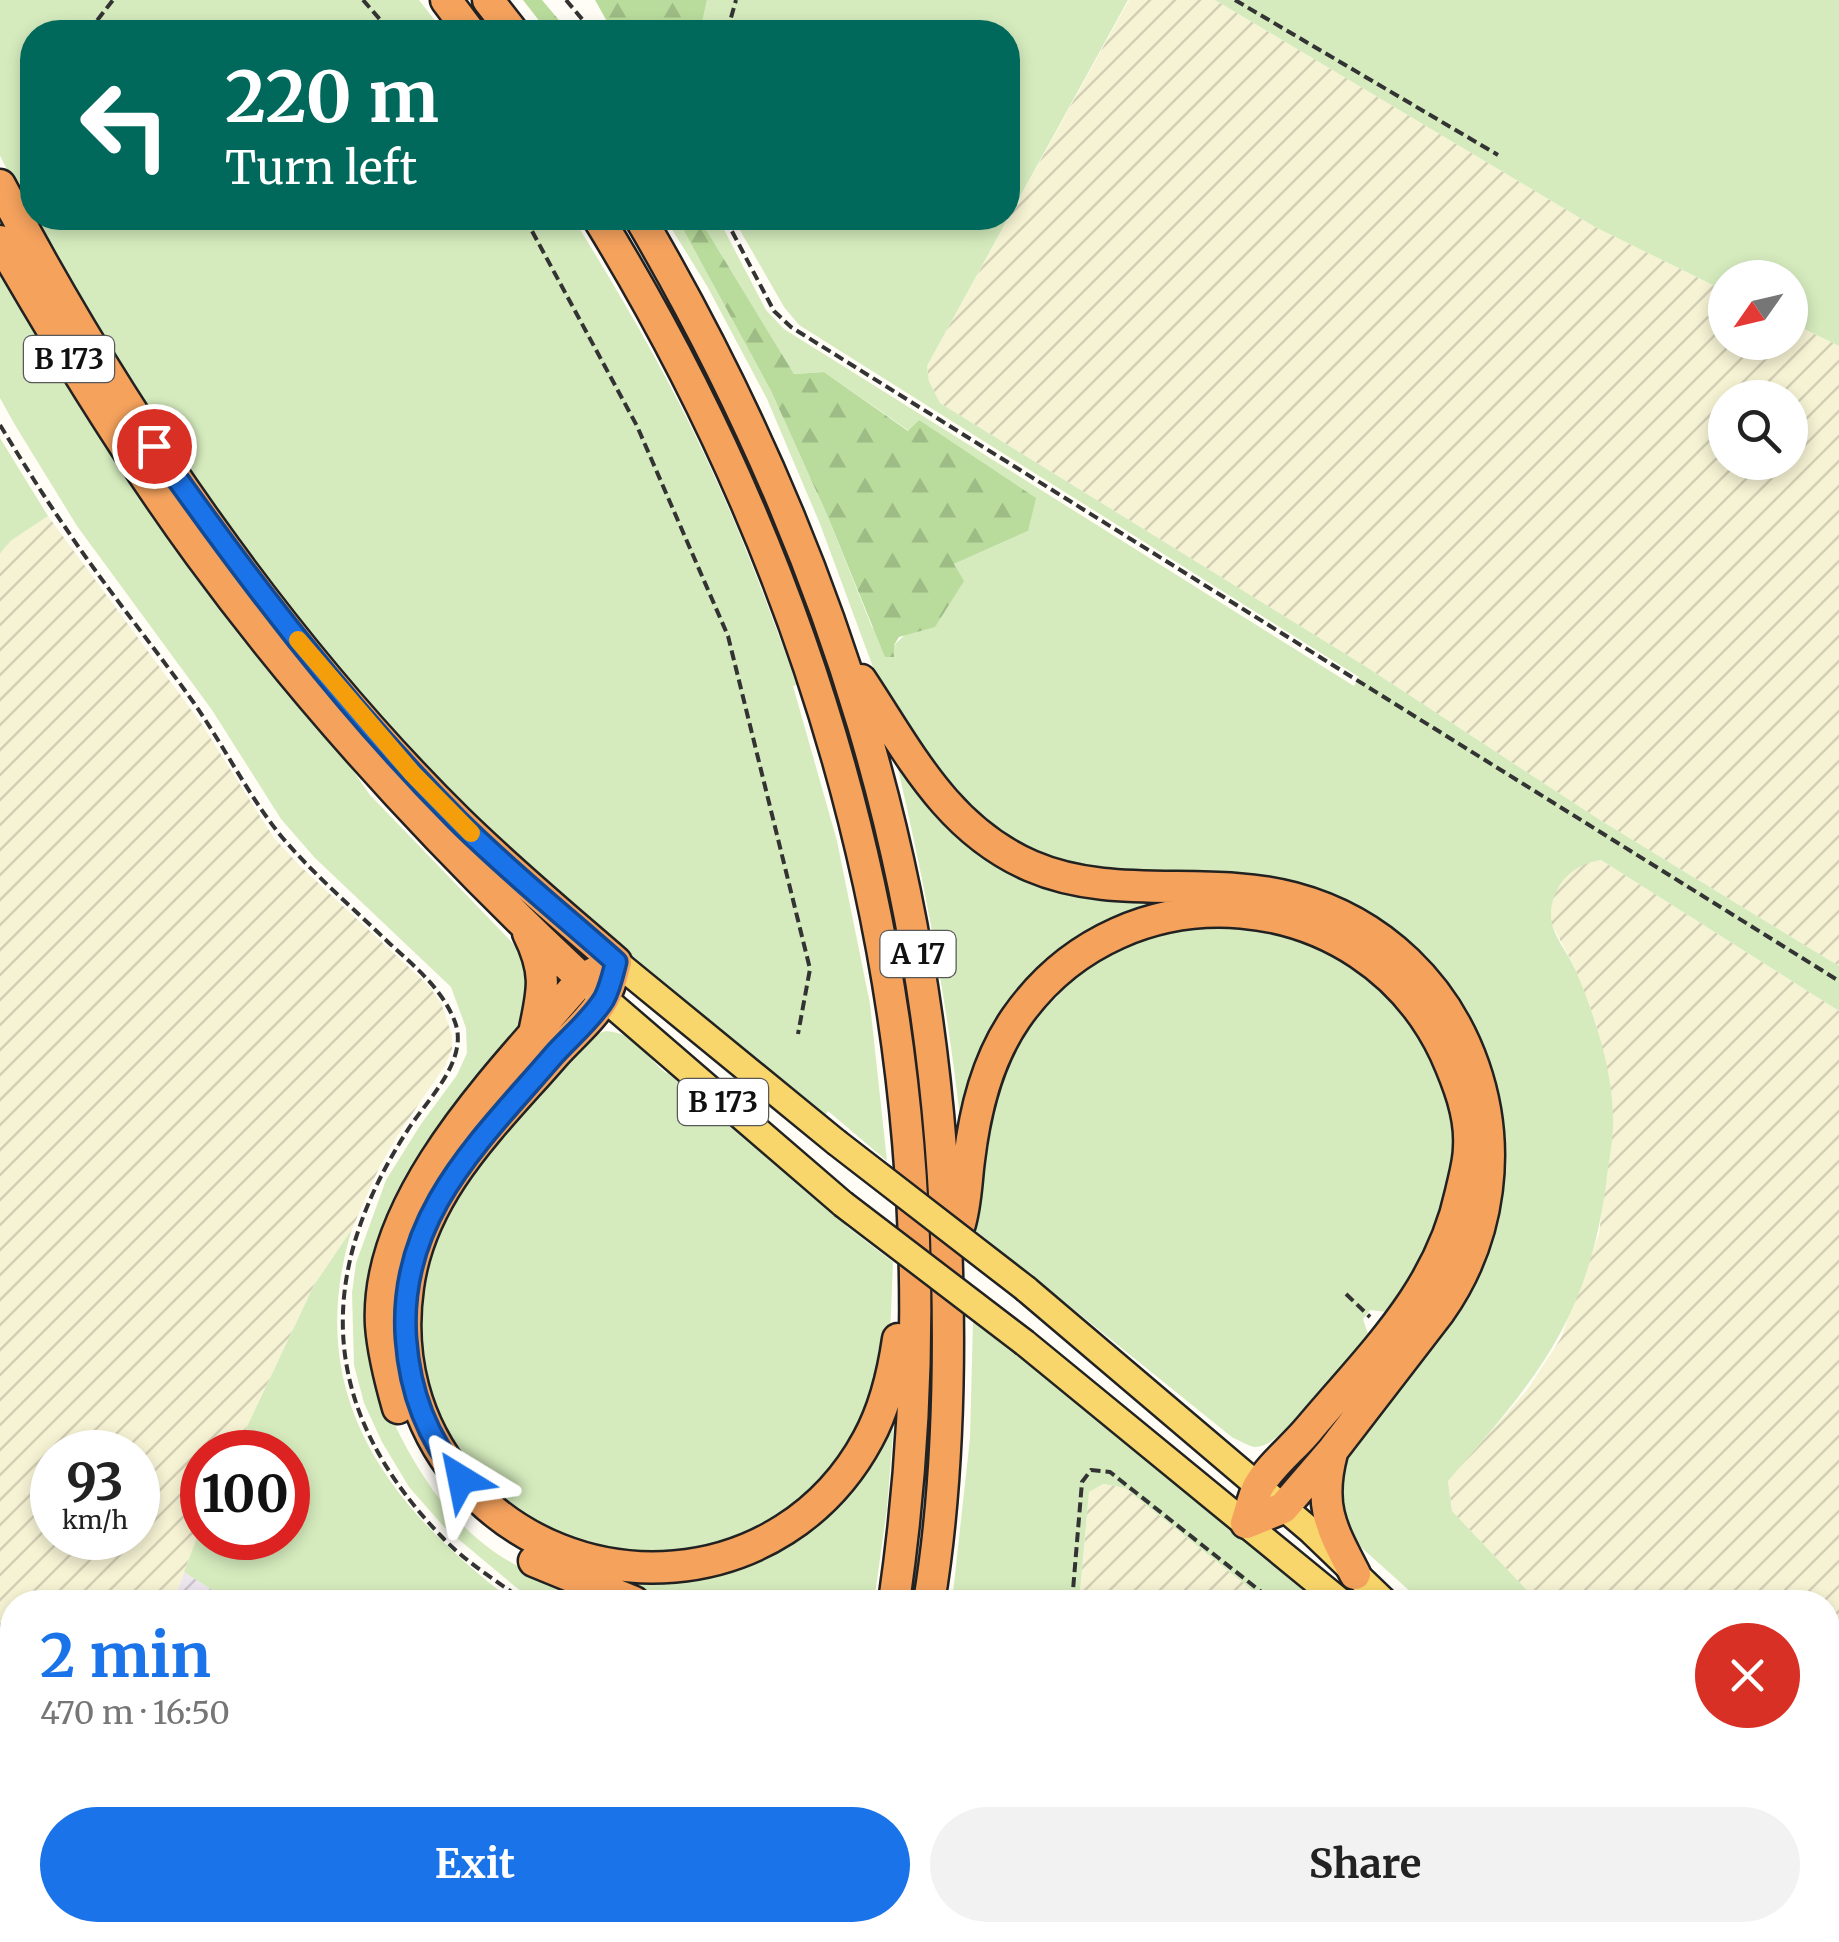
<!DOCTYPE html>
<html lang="en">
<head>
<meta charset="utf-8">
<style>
  :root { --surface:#fff; --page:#f2f2f2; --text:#222; --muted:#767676; --accent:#1a73e8 }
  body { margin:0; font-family:Merriweather,serif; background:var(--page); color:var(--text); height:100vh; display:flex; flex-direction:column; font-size:38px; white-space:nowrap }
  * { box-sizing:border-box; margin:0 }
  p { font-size:32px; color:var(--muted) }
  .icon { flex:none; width:55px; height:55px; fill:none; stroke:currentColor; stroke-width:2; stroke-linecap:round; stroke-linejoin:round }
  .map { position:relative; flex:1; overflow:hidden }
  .sheet { position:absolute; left:0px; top:1590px; width:1840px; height:352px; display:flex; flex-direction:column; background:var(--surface); border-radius:40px 40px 0 0; box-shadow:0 5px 15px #0003 }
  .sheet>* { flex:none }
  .top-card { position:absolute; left:20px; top:20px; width:1000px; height:210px; border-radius:40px; box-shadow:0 5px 15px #0003; background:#00695c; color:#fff; overflow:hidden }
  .needle { width:65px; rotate:236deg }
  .fabs { position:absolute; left:1708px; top:260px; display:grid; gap:20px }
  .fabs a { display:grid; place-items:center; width:100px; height:100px; border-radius:50%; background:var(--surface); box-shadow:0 5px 15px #0003; font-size:50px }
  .speed { position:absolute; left:30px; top:1430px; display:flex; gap:20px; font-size:50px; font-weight:700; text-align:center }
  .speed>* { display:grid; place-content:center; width:130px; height:130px; border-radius:50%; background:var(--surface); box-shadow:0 5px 15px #0003; line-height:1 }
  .speed small { font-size:25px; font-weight:400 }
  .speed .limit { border:15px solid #d22; background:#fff; color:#111 }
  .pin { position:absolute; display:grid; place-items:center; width:85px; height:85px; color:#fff; margin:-42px; border:5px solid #fff; border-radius:50%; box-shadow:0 2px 10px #0007 }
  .me { position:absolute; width:110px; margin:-55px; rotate:325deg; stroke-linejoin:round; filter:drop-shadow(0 0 8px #0008) }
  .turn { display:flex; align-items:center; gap:35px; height:210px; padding:0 40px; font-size:45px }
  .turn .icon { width:130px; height:130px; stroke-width:2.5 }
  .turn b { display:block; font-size:70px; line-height:85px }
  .round { display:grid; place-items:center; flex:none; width:105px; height:105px; border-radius:52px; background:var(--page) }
  .head { display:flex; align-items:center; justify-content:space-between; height:170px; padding:0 40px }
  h1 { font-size:60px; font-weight:700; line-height:75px; color:var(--accent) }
  .primary-button { display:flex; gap:20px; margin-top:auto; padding:20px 40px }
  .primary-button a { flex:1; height:115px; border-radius:60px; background:var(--accent); color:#fff; font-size:40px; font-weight:700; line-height:115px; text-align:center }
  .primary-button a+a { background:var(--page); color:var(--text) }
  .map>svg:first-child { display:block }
  .industrial { fill:url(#industrial-furrows) }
  .farmland { fill:url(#farmland-furrows); fill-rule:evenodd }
  .grass { fill:#d5ebbd }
  .forest { fill:url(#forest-firs) }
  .garden { fill:url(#garden-furrows) }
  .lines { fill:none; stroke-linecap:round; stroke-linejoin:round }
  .lane-casing { stroke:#444; stroke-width:12 }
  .street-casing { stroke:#444; stroke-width:20 }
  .primary-casing { stroke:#222; stroke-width:30 }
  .highway-casing { stroke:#222; stroke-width:35 }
  .path { stroke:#333; stroke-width:4; stroke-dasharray:10 5; stroke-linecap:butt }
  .lane { stroke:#fff; stroke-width:8 }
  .street { stroke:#fff; stroke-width:15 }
  .primary { stroke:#f9d66b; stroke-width:25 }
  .highway { stroke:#f5a25d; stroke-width:30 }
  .primary-bridge-casing { stroke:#222; stroke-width:30; stroke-linecap:butt }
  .primary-bridge { stroke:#f9d66b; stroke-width:25 }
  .route-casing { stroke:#114b97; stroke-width:25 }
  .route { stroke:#1a73e8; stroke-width:18 }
  .slow { stroke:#f59e0b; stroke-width:18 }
  .labels { text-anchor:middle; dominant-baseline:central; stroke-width:10; stroke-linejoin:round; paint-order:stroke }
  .shield { fill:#fff; stroke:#585858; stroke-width:2.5 }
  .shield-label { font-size:28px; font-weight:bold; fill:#111 }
</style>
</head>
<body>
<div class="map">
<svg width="1839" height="1942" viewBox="0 0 1839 1942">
  <defs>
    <pattern id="industrial-furrows" width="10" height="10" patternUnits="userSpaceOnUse" patternTransform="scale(2.5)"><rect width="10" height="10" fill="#eee6ef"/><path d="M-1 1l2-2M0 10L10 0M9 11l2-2" fill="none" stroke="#cbc4cc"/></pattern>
    <pattern id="farmland-furrows" width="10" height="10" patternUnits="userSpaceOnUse" patternTransform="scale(2.5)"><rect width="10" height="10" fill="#f6f3d4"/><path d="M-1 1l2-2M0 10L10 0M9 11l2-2" fill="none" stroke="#d2cfb5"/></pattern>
    <pattern id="forest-firs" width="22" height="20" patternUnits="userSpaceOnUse" patternTransform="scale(2.5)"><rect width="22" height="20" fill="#b9dc9c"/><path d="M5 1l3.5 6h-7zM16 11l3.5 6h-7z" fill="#9ebc85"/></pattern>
    <pattern id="garden-furrows" width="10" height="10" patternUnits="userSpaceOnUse" patternTransform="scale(2.5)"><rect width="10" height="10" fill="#d5ebbd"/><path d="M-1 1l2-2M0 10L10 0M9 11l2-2" fill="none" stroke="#b6c8a1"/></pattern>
  </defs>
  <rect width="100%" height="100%" fill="#fffdf5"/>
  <path class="industrial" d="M184 1572 231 1602H173Z"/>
  <path class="farmland" d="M1129 0H1215L1595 227 1725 291V342H1790V322L1839 346V966L1600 820 1365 666 940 403 929 381 927 366ZM1725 398H1790V462H1725Z
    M48 516 201 723 274 838 301 867 429 986 441 1003 452 1035V1049L445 1066 401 1130 379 1168 352 1229 314 1285 235 1452H202V1524L173 1602H12V1930H308L287 1942H0V554L9 542ZM52 1452H138V1538H52Z
    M1601 860 1839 1011V1622L1828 1633V1602H1538L1452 1511 1448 1480 1527 1390 1561 1338 1599 1234 1613 1118 1607 1072 1596 1023 1574 966 1550 921 1553 896 1564 878 1582 862Z
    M1102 1484 1125 1488 1267 1602H1079L1089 1492Z
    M1001 1930H1521L1504 1942H996Z
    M1547 1930H1613L1622 1942H1530Z"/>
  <path class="grass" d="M0 0H419L444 32H32V216L0 156Z
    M707 0H1128L927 366 929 381 940 403 1365 666 1600 820 1839 966V1011L1601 860C1572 864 1551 886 1551 916 1551 934 1569 954 1576 971 1595 1016 1612 1068 1613 1117 1614 1139 1608 1164 1606 1185 1587 1323 1535 1380 1448 1481L1452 1511 1538 1602H1422L1363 1549 1341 1522 1337 1472 1487 1240 1435 982 1137 878 1035 858 951 800 877 678 820 524 767 399 707 286 665 218H677L771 391 828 517 872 627 894 645 907 633 954 564 1028 531 919 420 909 431 824 372 794 374 699 218H718L766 310 784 329 1354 686 1359 677 799 325 784 307 733 218H1008V32H700Z
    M1215 0H1839V346L1790 322V278H1725V291L1595 227Z
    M33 218H573C621 296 667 374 706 458 741 532 769 608 797 685L793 686 837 841 870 1004 887 1161 828 1111 824 1117C670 989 507 865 374 715 240 564 128 394 33 218Z
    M0 262 370 795 527 958 535 1010 441 1137 393 1421C422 1482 461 1539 524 1569 552 1583 582 1592 611 1602H541L518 1589 445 1528 409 1487 382 1442 364 1403 354 1365 352 1293 356 1263 386 1180 421 1124 457 1075 467 1053 466 1028 451 987 315 858 281 819 212 710 77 526 15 425 0 398Z
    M0 438 48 516 9 542 0 554Z
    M896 760 1002 861 1205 899 1051 966 961 1127C947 999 925 885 896 760Z
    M1191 926H1258L1325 948 1372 978 1435 1050 1459 1145 1446 1197 1426 1250 1387 1312 1370 1310 1363 1319 1369 1337C1347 1359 1284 1448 1255 1447 1248 1446 1239 1440 1233 1438L974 1229 975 1184 991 1091 1043 997 1051 1003C1064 991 1074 973 1088 963 1116 942 1158 936 1191 926Z
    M606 1031C640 1034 642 1054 666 1073L675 1071 782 1169 845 1219 846 1226 893 1262 890 1337 873 1412 811 1500 704 1555H597L481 1490 423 1397 418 1285 441 1215 470 1174 528 1102 590 1036Z
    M352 1229C301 1395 388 1507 514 1602H231L184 1572 202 1524V1538H288V1452H235L314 1285Z
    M973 1321 1199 1499 1323 1602H1267L1125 1488 1103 1484 1089 1492 1079 1602H952L970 1438Z
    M895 1408 887 1508 874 1602H658L600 1581 757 1554Z
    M1828 1893 1839 1908V1942H1731L1721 1930H1828Z
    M355 1930H794L790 1942H332Z
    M878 1930H1001L996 1942H874Z"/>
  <path class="forest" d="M523 0H542L569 32H548Z
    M595 0H707L700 32H613Z
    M677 218H699L794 374 824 372 908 431 919 420 1036 498 1028 531 954 564 964 581 935 627 899 637 894 645V657H885L828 517 771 391Z"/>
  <path class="garden" d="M1833 1824 1839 1831V1908L1828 1893V1829Z"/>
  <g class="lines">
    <g class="lane-casing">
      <path id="lane" d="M1828 1658 1839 1646"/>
    </g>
    <g class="street-casing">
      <path id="street" d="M301 1942 323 1930"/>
    </g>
    <g class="primary-casing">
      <path id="primary" d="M616 962 836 1142
        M590 986 843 1204
        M1026 1289 1310 1530 1385 1602
        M1025 1343 1341 1602
        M1674 1930 1684 1942
        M1708 1930 1719 1942"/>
    </g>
    <g class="highway-casing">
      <path id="highway" d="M446 0 470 32
        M488 0 513 32
        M0 185C119 411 276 641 458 821 509 871 563 916 616 962
        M598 218C855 637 965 1114 894 1602
        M640 218C833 548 939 887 947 1271 950 1381 947 1493 929 1602
        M0 241C62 349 127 455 200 555 313 709 443 849 582 979
        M861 680C909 752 946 829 1031 866 1114 902 1208 875 1293 898 1474 946 1545 1161 1440 1311L1333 1450 1283 1508 1246 1523
        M528 933C548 973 543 991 534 1033
        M616 962C613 974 610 988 604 998 593 1018 570 1037 554 1055 494 1124 421 1191 408 1287 398 1356 415 1424 460 1478 572 1610 784 1595 868 1439 885 1408 893 1374 898 1339
        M959 1227C966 1205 966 1183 969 1160 975 1110 987 1060 1016 1018 1125 861 1364 882 1445 1053 1458 1082 1471 1115 1469 1147 1469 1162 1464 1178 1461 1192 1440 1291 1371 1355 1308 1430 1293 1448 1270 1466 1258 1487 1253 1497 1250 1511 1246 1523
        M398 1408C390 1380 383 1353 381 1325 374 1197 505 1069 582 979L600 970
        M1332 1453C1318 1506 1331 1528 1355 1574
        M534 1561 634 1602
        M816 1942 820 1930
        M851 1942 855 1930"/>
    </g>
    <path class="path" d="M363 0 391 32
      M566 0 593 32
      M1235 0 1498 155
      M88 32 113 0
      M727 32 736 0
      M29 110 32 105
      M525 218 637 426 728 636 810 969 798 1034
      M725 218 774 311 791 327 1839 981
      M0 425C21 459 42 494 65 527 105 587 152 644 194 703 224 746 248 795 281 836 313 874 352 907 388 942 414 966 442 988 455 1022 469 1060 428 1099 409 1128 313 1276 319 1410 443 1538 467 1563 498 1582 526 1602
      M1346 1294 1370 1317
      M1072 1602 1082 1482 1091 1470 1110 1472 1274 1602
      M1828 1913 1839 1925
      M1619 1930 1629 1942
      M988 1942 993 1930"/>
    <use href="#lane" class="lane"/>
    <use href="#street" class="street"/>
    <use href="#primary" class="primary"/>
    <use href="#highway" class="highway"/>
    <g class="primary-bridge-casing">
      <path id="primary-bridge" d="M836 1142 1026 1289
        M843 1204 1025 1343"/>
    </g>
    <use href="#primary-bridge" class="primary-bridge"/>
  </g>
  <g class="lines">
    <g class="route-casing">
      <path id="route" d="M154 446C246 577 344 706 457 820 507 870 563 915 616 962 613 974 610 988 604 999 592 1019 569 1038 553 1056 480 1141 397 1217 406 1339 410 1393 427 1437 461 1479"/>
    </g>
    <use href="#route" class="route"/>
    <path class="slow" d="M298 640 412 773 471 833"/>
  </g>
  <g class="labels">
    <g class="shield">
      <rect x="24" y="336" width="90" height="46" rx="8"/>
      <rect x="880.5" y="931" width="75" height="46" rx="8"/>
      <rect x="678" y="1079" width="90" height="46" rx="8"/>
    </g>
    <g class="shield-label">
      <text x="69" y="359">B 173</text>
      <text x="918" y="954">A 17</text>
      <text x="723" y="1102">B 173</text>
    </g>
  </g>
</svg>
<div class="fabs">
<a><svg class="needle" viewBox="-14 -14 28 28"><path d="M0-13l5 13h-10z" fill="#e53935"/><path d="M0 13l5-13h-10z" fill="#767676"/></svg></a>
<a><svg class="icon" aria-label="search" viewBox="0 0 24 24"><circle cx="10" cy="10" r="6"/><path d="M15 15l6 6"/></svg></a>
</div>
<div class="speed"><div>93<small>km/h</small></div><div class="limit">100</div></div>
<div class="pin" style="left:154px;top:446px;background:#d93025"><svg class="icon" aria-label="arrive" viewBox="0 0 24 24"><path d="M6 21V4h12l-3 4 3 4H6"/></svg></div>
<svg class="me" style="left:461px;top:1479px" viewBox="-20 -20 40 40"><path d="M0-17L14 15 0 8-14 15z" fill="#1a73e8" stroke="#fff" stroke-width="4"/></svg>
<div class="top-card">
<div class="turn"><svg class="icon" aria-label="left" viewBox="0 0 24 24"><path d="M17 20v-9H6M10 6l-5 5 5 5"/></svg><div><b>220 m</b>Turn left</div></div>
</div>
<section class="sheet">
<div class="head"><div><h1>2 min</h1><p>470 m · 16:50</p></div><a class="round" style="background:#d93025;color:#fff"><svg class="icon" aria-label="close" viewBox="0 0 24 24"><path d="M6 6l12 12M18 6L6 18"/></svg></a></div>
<div class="primary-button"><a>Exit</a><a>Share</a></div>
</section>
</div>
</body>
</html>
